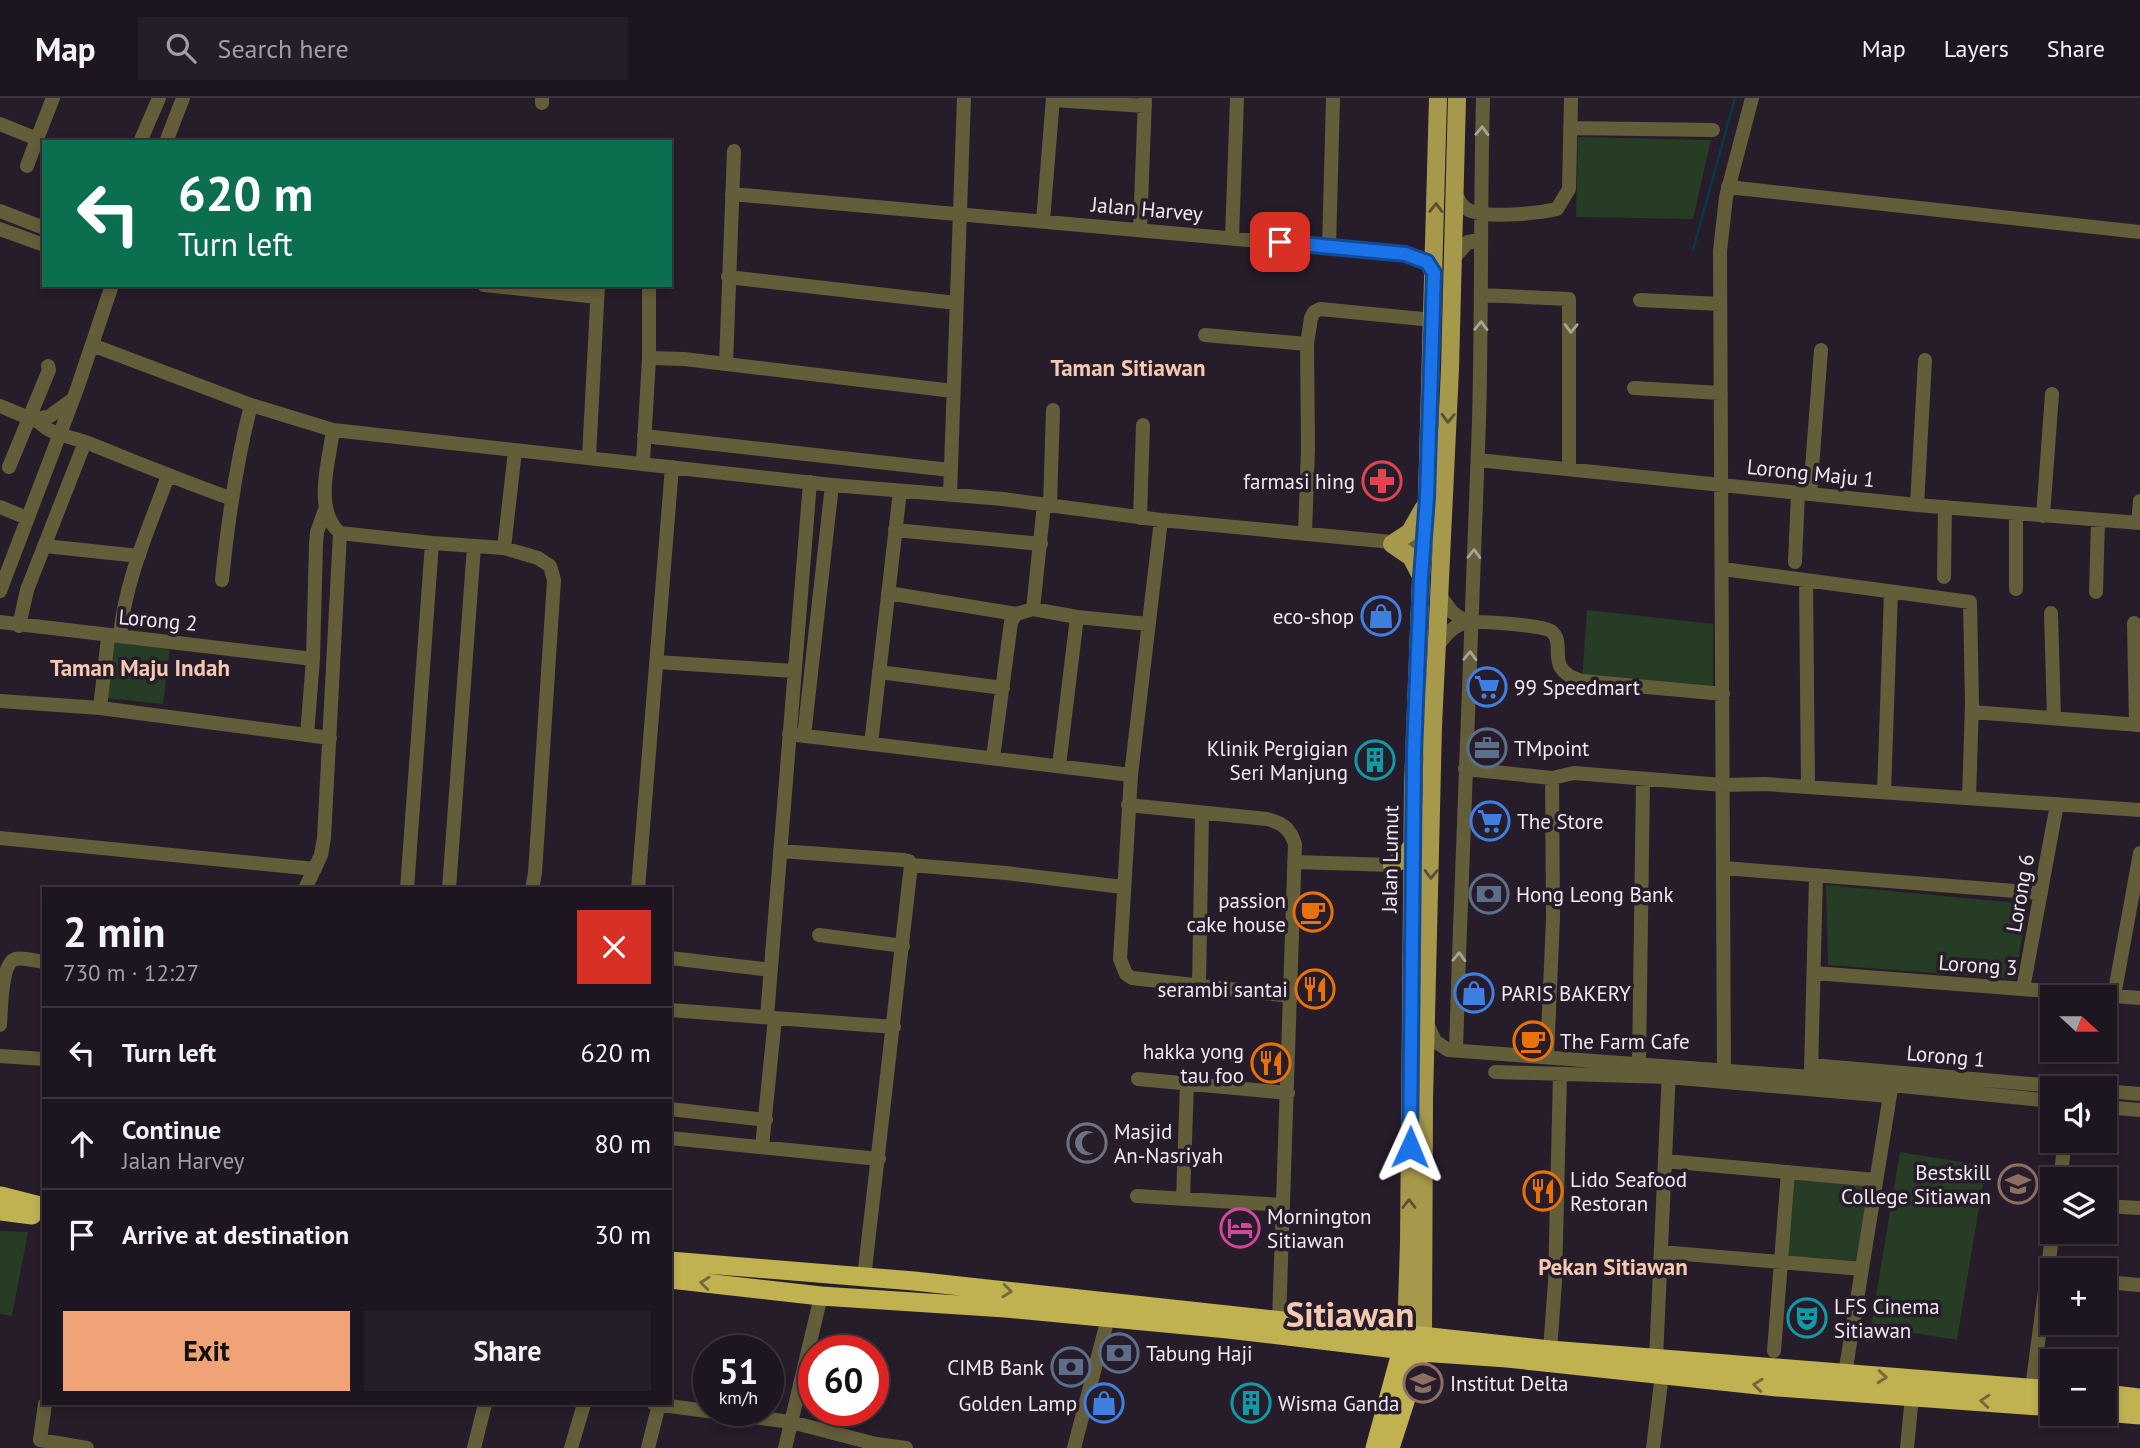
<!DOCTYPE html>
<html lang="en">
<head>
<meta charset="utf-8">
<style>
  :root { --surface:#1d151f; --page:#251e28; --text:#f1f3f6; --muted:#a09fa4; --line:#3b343d; --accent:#efa377 }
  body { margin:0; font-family:"PT Sans",sans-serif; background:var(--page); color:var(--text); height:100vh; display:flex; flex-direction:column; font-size:26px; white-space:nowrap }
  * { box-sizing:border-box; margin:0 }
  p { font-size:23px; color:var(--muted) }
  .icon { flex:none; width:38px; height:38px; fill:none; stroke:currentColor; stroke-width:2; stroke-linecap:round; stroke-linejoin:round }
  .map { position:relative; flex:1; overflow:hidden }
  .drawer { position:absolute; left:42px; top:789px; width:630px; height:518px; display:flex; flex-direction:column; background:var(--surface); border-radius:0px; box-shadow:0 4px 10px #0003,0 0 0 2px var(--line) }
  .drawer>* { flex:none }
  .guide { position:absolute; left:42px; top:42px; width:630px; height:147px; border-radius:0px; box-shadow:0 4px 10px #0003,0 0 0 2px var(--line); background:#0b6e4f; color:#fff; overflow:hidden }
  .needle { width:46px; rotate:111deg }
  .buttons { position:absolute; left:2040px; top:887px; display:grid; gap:14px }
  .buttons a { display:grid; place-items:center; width:77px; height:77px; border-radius:0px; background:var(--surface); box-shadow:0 4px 10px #0003,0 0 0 2px var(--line); font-size:35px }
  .speed { position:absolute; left:693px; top:1237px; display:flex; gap:14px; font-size:35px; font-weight:700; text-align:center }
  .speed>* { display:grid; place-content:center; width:91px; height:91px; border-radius:50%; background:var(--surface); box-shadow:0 4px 10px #0003,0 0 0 2px var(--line); line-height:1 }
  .speed small { font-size:18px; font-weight:400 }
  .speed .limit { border:10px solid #d22; background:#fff; color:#111 }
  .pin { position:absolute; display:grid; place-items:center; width:60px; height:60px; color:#fff; margin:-30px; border-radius:14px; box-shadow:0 4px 10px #0006 }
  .me { position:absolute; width:77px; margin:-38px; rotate:1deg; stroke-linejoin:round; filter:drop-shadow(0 0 5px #0008) }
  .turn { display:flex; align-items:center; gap:24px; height:147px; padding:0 21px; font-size:32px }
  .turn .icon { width:91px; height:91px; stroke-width:2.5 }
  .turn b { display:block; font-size:49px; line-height:60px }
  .round { display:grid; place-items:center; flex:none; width:74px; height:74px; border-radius:0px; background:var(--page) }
  .overview { display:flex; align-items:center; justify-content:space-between; height:119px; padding:0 21px }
  h1 { font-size:42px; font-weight:700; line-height:52px }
  .action { display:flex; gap:14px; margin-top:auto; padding:14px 21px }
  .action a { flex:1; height:80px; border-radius:0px; background:var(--accent); color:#111; font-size:28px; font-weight:700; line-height:80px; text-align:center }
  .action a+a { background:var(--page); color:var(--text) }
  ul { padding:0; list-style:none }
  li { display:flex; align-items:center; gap:21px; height:91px; padding:0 21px; border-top:2px solid var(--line) }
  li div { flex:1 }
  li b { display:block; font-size:26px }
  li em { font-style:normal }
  header { display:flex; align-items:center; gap:42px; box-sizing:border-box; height:98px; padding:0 35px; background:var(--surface); border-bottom:2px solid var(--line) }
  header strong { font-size:33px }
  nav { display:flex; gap:38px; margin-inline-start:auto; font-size:24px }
  .search { width:490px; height:63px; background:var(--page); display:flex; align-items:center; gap:18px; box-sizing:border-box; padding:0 24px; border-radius:0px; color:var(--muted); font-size:26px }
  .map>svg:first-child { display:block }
  .green { fill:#263c25 }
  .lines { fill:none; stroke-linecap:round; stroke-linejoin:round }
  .stream { stroke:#053a4a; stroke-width:2.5 }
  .minor { stroke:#635d39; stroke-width:14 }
  .major { stroke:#a6994b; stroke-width:18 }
  .highway { stroke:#c0b151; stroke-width:19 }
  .oneway { stroke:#aaa496 }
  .oneway2 { stroke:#5a4e37 }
  .oneway3 { stroke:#74663d }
  .route-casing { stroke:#114b97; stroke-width:18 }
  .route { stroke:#1a73e8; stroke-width:12 }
  .labels { text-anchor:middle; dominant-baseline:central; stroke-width:7; stroke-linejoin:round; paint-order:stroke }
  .street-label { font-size:21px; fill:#f1eaf3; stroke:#271c29 }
  .poi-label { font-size:21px; fill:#f1eaf3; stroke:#271c29; text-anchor:start }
  .neighbourhood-label { font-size:23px; font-weight:bold; fill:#f6c9b1; stroke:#271c29 }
  .town-label { font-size:35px; font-weight:bold; fill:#f6c9b1; stroke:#271c29 }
</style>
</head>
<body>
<header>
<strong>Map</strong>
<div class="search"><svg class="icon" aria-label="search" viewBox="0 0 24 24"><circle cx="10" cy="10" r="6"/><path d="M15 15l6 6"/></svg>Search here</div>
<nav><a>Map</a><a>Layers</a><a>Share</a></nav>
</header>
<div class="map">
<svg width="2140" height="1350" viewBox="0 0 2140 1350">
  <rect width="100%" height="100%" fill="#271c29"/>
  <path class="green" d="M1578 39 1711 42 1693 121 1576 119Z
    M1587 512 1713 526V595L1582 583Z
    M113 541 170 548 163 606 106 600Z
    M1826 787 2028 806 2015 881 1828 867Z
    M1900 1054 1986 1068 1957 1242 1871 1228Z
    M1788 1074 1876 1082 1862 1171 1781 1164Z
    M0 1133 28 1134 12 1218 0 1216Z"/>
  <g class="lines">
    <path class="stream" d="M1693 152 1735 0"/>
    <path class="minor" d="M1053 2 1145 8
      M542 5V0
      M0 26 37 41 53 0
      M1570 30 1713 32
      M140 44 159 0
      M166 44 183 0
      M27 68 37 41
      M1728 89 2140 134
      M1455 94C1457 98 1460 105 1463 108 1477 123 1539 115 1557 111L1569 91 1571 0
      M732 96 1405 156 1427 164 1435 175
      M0 113 44 130
      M1043 123 1053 0
      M0 131 44 147
      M1140 132 1145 0
      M1232 140 1237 0
      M1329 149 1333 0
      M1453 161 1468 144 1479 142
      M728 179 956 205
      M484 187 597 199
      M1481 197 1569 201V371
      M1640 202 1720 206
      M1205 237 1307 246
      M92 247 251 307 333 332 832 387 1003 401 1161 422 1423 447
      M649 260 684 261 953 293
      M726 266 734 53
      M1634 290 1721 295
      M0 308 36 323
      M33 322 50 318 72 302
      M39 324C52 338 71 338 88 345 136 364 182 383 230 400
      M333 332C329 364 313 412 340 435L432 445 504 450 538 460 550 468 554 482 535 775 532 791
      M644 338 950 372
      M589 359 598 187
      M1478 362 1917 407 2140 425
      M643 364 649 260V187
      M9 369 49 272 48 268
      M1810 396 1821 252
      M950 397 964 0
      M1050 407 1053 312
      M1917 407 1925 262
      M0 409 27 420
      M2016 416V491
      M2043 418 2052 296
      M1140 420 1143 327
      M1161 422 1131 677 1120 861 1126 876 1132 880 1291 898
      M2138 425 2140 403
      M895 432 1041 446
      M1305 436 1308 350 1307 246 1311 220 1314 214 1320 211 1433 222
      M45 448 139 458
      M504 450 515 353
      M1795 464 1798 395
      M1723 471 1970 504 1972 605 1969 700
      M1944 479 1945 409
      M222 482C228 422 236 365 251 307
      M1806 482 1808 689
      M0 493 77 291 112 187
      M2096 494 2098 422
      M888 495 1016 516 1033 511 1077 519 1148 526
      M1438 495 1452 514 1466 524
      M1033 511 1044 406
      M2051 515 2054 620
      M0 524 313 561
      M2134 525 2136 627
      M19 528 27 492 85 344
      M120 538C125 483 149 430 168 378
      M1436 550C1444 539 1451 529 1464 525 1473 522 1543 527 1551 533 1568 546 1542 571 1582 583L1723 596
      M657 564 794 573
      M879 574 1003 590
      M0 603 100 610 330 640
      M100 610 108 539
      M1972 614 2140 627
      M789 636 1131 677
      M307 637 313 561 316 446 317 434 326 409
      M804 638 832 387
      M871 646 900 393
      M993 660 1011 524 1016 516
      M1059 668 1077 519
      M1465 671 1552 680 1574 675 1723 687 1765 686 2140 712
      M1884 694 1891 494
      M1128 707 1267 721C1282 725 1290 730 1295 746L1279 1223
      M0 740 315 771
      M780 753 904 762 909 763 911 767 1006 775 1123 789
      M1294 764 1392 767
      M1724 770 2041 795
      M305 791 321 757 324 740 340 435
      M407 791 432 445
      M449 791 474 448
      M638 791 672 369
      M819 837 903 848
      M670 860 771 872
      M1814 875 2140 900
      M1199 887 1202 715
      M2023 891 2057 706
      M2114 898 2140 755
      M670 912 894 929
      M767 919 810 384
      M1427 925 1435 943 1448 952 1811 979 2053 1003
      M0 927C1 913 1 866 15 861 22 859 36 863 44 864
      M1456 952C1462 742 1473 532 1479 323 1482 215 1480 108 1483 0
      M0 958 44 961
      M1547 959 1553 820 1552 680
      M1639 966 1643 681
      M1811 967 2078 990
      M1495 974 1668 979 1889 998
      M1811 974 1816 777
      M1138 981 1288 995
      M1724 983 1720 153 1726 99 1752 0
      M2105 993 2140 996
      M2105 1009 2140 1012
      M670 1011 766 1022
      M670 1040 879 1061
      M762 1049 775 920
      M1665 1063 1876 1082
      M2060 1082 2065 1043
      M1137 1098 1283 1107
      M1183 1101 1187 985
      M2105 1108 2140 1110
      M1661 1154 1862 1171
      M864 1180 911 767
      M2105 1184 2140 1187
      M1550 1252 1555 1184 1560 976
      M1774 1253 1788 1074
      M1656 1261 1669 972
      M1845 1276 1891 991
      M2032 1290 2053 1132
      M45 1306 40 1342 87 1350
      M654 1306 791 1324 876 1346 906 1350
      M474 1350 485 1306
      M571 1350 584 1306
      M648 1350 659 1306
      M785 1350 821 1198
      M1074 1350 1108 1220
      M1653 1350 1662 1276
      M1907 1350 1912 1298"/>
    <path class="major" d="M1420 476 1411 459 1392 446 1410 434 1423 411
      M1392 767 1403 761 1413 746
      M1406 1236 1409 1145 1413 687 1421 480 1427 399 1438 0
      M1423 1238 1424 1002 1433 628 1450 271 1457 0"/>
    <path class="highway" d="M1 1098 44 1109
      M0 1113 32 1117
      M670 1163 914 1183 1550 1252 2053 1292
      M670 1181 821 1198 1005 1210 1228 1231 1421 1254 1507 1260 1777 1289 2053 1309
      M2105 1296 2140 1300
      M2105 1314 2140 1317
      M1375 1350 1405 1240
      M1390 1350 1421 1254 1423 1244"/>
  </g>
  <defs><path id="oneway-chevron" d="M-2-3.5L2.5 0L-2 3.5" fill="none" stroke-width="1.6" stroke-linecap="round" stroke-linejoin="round" transform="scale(1.75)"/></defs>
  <g class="oneway">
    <use href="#oneway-chevron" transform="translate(1482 33) rotate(-88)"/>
    <use href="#oneway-chevron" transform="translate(1481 228) rotate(-89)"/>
    <use href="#oneway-chevron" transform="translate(1571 230) rotate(91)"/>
    <use href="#oneway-chevron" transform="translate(1474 456) rotate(-88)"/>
    <use href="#oneway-chevron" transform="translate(1470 558) rotate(-88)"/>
    <use href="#oneway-chevron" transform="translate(1459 859) rotate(-88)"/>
  </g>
  <g class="oneway2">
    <use href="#oneway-chevron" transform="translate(1436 110) rotate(-89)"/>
    <use href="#oneway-chevron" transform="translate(1448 320) rotate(92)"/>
    <use href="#oneway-chevron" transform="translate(1431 776) rotate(91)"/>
    <use href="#oneway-chevron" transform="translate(1409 1106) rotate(-90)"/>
  </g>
  <g class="oneway3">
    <use href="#oneway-chevron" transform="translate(705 1185) rotate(-174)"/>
    <use href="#oneway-chevron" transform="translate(1007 1193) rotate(6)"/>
    <use href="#oneway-chevron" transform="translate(1882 1279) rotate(5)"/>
    <use href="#oneway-chevron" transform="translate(1758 1287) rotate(-174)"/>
    <use href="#oneway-chevron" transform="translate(1985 1303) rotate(-175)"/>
  </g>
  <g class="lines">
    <g class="route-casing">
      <path id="route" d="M1280 144 1405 156 1427 164 1434 175 1427 399 1421 480 1414 655 1410 1049"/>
    </g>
    <use href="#route" class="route"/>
  </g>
  <defs>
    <g id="pharmacy-ring" transform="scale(2.0125)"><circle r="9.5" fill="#271c29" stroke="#e0444e" stroke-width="1.5"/><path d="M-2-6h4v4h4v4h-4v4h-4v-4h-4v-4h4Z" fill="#e0444e"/></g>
    <g id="shop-ring" transform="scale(2.0125)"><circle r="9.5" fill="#271c29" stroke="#3f7fe0" stroke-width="1.5"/><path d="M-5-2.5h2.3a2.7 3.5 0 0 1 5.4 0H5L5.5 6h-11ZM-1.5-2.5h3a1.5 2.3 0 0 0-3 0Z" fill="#3f7fe0"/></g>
    <g id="supermarket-ring" transform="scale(2.0125)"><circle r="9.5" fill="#271c29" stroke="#3f7fe0" stroke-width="1.5"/><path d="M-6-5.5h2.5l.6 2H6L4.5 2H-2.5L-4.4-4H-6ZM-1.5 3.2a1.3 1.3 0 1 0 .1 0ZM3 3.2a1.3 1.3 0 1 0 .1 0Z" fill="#3f7fe0"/></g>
    <g id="office-ring" transform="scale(2.0125)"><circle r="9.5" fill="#271c29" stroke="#5c6f8a" stroke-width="1.5"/><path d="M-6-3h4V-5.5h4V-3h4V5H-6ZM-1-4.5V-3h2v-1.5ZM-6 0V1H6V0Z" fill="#5c6f8a"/></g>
    <g id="building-ring" transform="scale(2.0125)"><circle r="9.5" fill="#271c29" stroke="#0f9aa8" stroke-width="1.5"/><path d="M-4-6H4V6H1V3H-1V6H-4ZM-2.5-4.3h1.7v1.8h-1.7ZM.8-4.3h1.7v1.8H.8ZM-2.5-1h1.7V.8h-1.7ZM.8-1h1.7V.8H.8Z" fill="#0f9aa8"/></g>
    <g id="bank-ring" transform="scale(2.0125)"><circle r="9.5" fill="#271c29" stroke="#5c6f8a" stroke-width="1.5"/><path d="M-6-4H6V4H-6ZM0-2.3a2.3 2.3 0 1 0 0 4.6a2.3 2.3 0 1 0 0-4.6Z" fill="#5c6f8a"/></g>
    <g id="cafe-ring" transform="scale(2.0125)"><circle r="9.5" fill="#271c29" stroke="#e8710a" stroke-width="1.5"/><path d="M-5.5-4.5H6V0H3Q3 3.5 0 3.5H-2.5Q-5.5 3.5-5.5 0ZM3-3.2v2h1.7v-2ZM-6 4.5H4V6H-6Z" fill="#e8710a"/></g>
    <g id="restaurant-ring" transform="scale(2.0125)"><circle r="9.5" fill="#271c29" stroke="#e8710a" stroke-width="1.5"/><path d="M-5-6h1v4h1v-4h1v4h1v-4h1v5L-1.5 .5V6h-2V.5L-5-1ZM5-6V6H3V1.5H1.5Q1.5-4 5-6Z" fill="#e8710a"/></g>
    <g id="mosque-ring" transform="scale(2.0125)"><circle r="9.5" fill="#271c29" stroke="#6b7280" stroke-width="1.5"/><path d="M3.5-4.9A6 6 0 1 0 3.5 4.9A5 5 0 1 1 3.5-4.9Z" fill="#6b7280"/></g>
    <g id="university-ring" transform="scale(2.0125)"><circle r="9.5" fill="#271c29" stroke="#8d6e63" stroke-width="1.5"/><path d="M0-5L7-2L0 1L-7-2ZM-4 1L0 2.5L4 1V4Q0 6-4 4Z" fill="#8d6e63"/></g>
    <g id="hotel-ring" transform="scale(2.0125)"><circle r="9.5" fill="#271c29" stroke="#d1479c" stroke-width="1.5"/><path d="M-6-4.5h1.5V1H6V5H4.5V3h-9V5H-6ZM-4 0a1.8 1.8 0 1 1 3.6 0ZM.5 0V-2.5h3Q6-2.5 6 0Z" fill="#d1479c"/></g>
    <g id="theatre-ring" transform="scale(2.0125)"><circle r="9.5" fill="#271c29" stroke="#0f9aa8" stroke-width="1.5"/><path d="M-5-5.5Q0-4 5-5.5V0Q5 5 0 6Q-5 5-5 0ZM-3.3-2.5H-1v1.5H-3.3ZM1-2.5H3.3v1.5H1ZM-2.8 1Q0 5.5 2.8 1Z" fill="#0f9aa8"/></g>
  </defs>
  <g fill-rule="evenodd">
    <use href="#pharmacy-ring" x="1382" y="383"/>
    <use href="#shop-ring" x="1381" y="518"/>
    <use href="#supermarket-ring" x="1487" y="589"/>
    <use href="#office-ring" x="1487" y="650"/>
    <use href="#building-ring" x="1375" y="662"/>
    <use href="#supermarket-ring" x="1490" y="723"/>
    <use href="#bank-ring" x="1489" y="796"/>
    <use href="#cafe-ring" x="1313" y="814"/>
    <use href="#restaurant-ring" x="1315" y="891"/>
    <use href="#shop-ring" x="1474" y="895"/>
    <use href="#cafe-ring" x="1533" y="943"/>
    <use href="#restaurant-ring" x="1271" y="965"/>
    <use href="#mosque-ring" x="1087" y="1045"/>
    <use href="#university-ring" x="2018" y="1086"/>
    <use href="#restaurant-ring" x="1543" y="1093"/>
    <use href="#hotel-ring" x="1240" y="1130"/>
    <use href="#theatre-ring" x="1807" y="1220"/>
    <use href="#bank-ring" x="1119" y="1255"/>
    <use href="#bank-ring" x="1071" y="1269"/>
    <use href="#university-ring" x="1423" y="1285"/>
    <use href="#shop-ring" x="1104" y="1305"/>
    <use href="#building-ring" x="1251" y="1305"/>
  </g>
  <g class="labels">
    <g class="street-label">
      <text transform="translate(1147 111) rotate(5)">Jalan Harvey</text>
      <text transform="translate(1811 375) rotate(6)">Lorong Maju 1</text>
      <text transform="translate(158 522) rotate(5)">Lorong 2</text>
      <text transform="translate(1390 761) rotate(-89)">Jalan Lumut</text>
      <text transform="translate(2020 795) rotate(-80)">Lorong 6</text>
      <text transform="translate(1978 867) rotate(4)">Lorong 3</text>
      <text transform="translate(1946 958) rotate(5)">Lorong 1</text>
    </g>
    <g class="poi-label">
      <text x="1355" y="383" text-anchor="end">farmasi hing</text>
      <text x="1354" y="518" text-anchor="end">eco-shop</text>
      <text x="1514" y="589">99 Speedmart</text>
      <text x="1348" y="650" text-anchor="end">Klinik Pergigian<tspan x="1348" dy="24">Seri Manjung</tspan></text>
      <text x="1514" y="650">TMpoint</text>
      <text x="1517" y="723">The Store</text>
      <text x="1516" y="796">Hong Leong Bank</text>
      <text x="1286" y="802" text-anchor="end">passion<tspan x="1286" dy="24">cake house</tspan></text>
      <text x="1288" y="891" text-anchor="end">serambi santai</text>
      <text x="1501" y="895">PARIS BAKERY</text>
      <text x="1560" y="943">The Farm Cafe</text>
      <text x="1244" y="953" text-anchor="end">hakka yong<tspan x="1244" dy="24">tau foo</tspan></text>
      <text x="1114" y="1033">Masjid<tspan x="1114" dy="24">An-Nasriyah</tspan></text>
      <text x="1991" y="1074" text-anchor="end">Bestskill<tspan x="1991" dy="24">College Sitiawan</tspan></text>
      <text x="1570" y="1081">Lido Seafood<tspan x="1570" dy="24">Restoran</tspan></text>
      <text x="1267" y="1118">Mornington<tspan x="1267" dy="24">Sitiawan</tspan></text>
      <text x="1834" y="1208">LFS Cinema<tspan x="1834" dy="24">Sitiawan</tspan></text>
      <text x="1146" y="1255">Tabung Haji</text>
      <text x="1044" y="1269" text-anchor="end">CIMB Bank</text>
      <text x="1450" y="1285">Institut Delta</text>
      <text x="1077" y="1305" text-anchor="end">Golden Lamp</text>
      <text x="1278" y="1305">Wisma Ganda</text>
    </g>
    <g class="neighbourhood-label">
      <text x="1128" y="269">Taman Sitiawan</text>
      <text x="140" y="569">Taman Maju Indah</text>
      <text x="1613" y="1168">Pekan Sitiawan</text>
    </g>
    <g class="town-label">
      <text x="1350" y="1216">Sitiawan</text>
    </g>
  </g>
</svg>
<div class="buttons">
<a><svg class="needle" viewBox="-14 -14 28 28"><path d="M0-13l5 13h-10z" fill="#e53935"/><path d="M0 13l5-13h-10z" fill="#a09fa4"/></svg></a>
<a><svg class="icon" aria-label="sound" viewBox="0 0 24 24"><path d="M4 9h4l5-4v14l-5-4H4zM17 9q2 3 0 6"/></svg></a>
<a><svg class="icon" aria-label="layers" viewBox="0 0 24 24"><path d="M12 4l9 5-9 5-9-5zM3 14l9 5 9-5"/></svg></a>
<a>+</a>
<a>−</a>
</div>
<div class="speed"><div>51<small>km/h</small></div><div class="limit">60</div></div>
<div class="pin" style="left:1280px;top:144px;background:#d93025"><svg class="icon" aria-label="arrive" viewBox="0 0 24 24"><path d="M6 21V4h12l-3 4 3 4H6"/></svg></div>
<svg class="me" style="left:1410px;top:1049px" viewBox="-20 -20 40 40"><path d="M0-17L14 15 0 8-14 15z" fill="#1a73e8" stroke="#fff" stroke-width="4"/></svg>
<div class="guide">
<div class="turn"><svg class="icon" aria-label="left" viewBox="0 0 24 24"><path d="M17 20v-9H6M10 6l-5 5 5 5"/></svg><div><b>620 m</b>Turn left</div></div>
</div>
<section class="drawer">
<div class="overview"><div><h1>2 min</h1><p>730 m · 12:27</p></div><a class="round" style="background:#d93025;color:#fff"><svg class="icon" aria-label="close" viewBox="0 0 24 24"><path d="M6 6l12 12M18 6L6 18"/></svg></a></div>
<ul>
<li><svg class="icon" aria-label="left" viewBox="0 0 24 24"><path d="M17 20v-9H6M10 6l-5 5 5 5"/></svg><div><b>Turn left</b></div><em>620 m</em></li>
<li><svg class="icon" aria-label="ahead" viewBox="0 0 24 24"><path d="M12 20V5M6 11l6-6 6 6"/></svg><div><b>Continue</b><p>Jalan Harvey</p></div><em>80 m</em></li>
<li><svg class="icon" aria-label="arrive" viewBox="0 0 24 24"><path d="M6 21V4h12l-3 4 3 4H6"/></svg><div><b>Arrive at destination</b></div><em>30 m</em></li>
</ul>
<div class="action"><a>Exit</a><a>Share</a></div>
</section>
</div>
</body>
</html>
